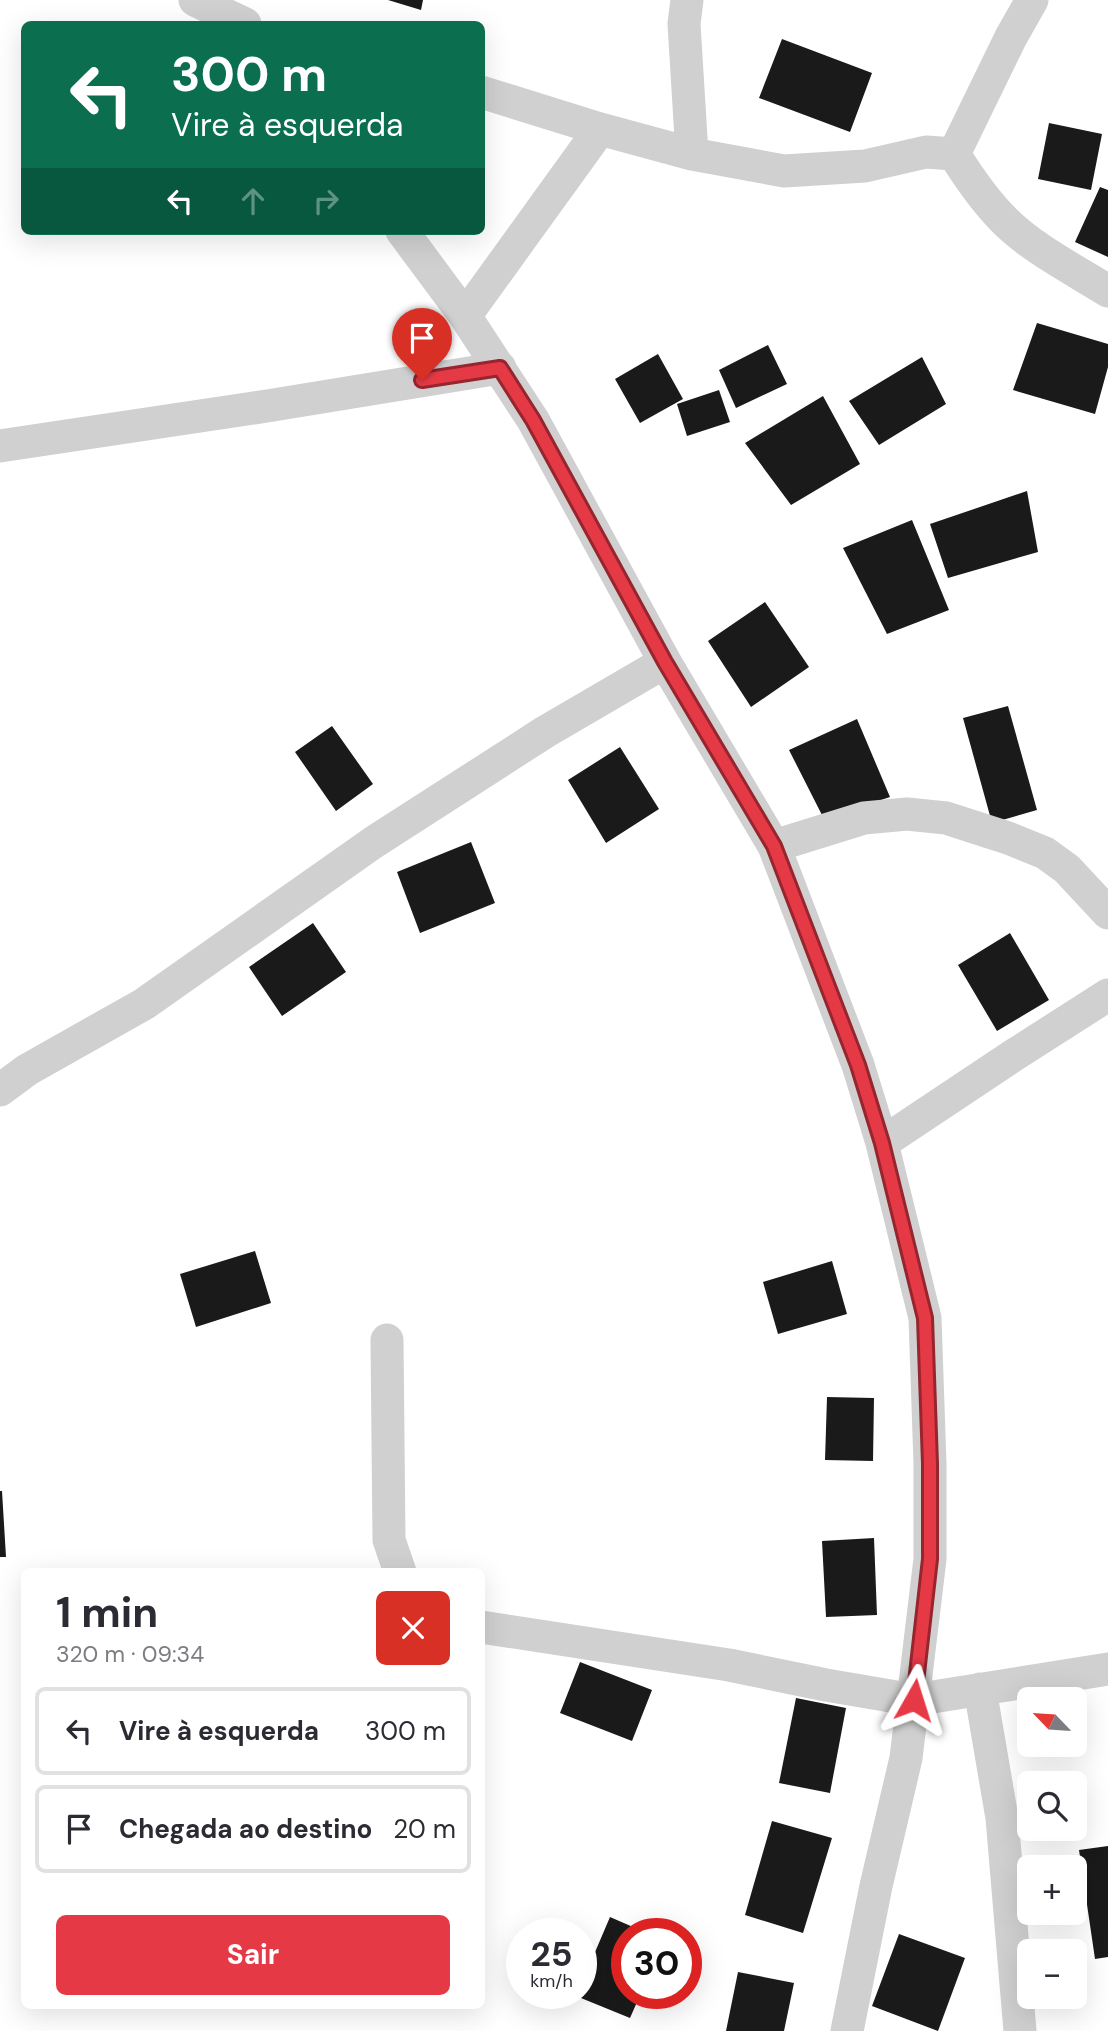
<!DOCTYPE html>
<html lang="pt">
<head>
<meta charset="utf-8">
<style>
  :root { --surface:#fff; --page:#f7f7f7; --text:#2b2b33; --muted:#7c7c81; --line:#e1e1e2; --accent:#e63946 }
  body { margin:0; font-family:"DM Sans",sans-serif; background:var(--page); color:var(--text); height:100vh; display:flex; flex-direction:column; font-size:26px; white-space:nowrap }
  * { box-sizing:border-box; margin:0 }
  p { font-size:23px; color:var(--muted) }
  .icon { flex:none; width:38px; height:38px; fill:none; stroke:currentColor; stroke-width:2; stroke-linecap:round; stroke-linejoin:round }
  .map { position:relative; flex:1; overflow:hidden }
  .details { position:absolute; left:21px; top:1568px; width:464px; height:441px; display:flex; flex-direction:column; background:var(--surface); border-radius:10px; box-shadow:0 7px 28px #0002 }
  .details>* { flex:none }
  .top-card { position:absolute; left:21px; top:21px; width:464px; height:214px; border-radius:10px; box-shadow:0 7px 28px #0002; background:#0b6e4f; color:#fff; overflow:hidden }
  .needle { width:46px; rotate:295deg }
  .tools { position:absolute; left:1017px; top:1687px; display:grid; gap:14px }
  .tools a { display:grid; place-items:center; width:70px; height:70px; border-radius:10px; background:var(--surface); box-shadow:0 7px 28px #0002; font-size:35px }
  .speed { position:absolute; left:506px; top:1918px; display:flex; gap:14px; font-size:35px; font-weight:700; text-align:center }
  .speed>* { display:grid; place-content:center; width:91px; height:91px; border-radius:50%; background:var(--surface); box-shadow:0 7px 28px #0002; line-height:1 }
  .speed small { font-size:18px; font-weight:400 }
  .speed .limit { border:10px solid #d22; background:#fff; color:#111 }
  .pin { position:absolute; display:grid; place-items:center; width:60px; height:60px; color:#fff; margin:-72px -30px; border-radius:50% 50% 50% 0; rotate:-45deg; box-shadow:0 0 7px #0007 }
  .pin .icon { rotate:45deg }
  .me { position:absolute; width:77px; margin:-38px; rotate:6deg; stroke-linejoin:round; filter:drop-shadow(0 0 5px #0008) }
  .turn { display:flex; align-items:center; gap:24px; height:147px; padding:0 35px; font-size:32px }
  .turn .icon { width:91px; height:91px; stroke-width:2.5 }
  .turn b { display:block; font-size:49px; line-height:60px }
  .lanes { display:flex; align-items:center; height:66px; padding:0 35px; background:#0003; justify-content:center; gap:35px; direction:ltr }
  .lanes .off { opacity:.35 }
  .round { display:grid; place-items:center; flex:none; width:74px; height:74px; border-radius:10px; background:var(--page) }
  .head { display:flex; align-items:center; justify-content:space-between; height:119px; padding:0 35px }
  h1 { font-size:42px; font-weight:700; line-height:52px }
  .action { display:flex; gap:14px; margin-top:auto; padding:14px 35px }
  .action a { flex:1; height:80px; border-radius:10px; background:var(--accent); color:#fff; font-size:28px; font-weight:700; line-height:80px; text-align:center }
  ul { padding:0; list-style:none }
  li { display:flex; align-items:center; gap:21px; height:88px; margin:0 14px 10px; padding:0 21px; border:4px solid var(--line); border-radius:10px }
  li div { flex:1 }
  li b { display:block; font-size:26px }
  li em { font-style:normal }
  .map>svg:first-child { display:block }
  .building { fill:#1a1a1a }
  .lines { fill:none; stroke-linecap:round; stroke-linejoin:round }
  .street { stroke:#d0d0d0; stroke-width:33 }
  .route-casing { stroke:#96252e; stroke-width:18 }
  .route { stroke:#e63946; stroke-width:12 }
</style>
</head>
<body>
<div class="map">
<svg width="1108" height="2031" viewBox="0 0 1108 2031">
  <rect width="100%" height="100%" fill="#fff"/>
  <path class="building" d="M388 0H423L421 10Z
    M782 39 872 73 850 132 759 98Z
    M1049 123 1102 134 1091 190 1038 179Z
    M1100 187 1108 190V257L1075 242Z
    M1037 323 1108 344V367L1095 414 1013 390Z
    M768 345 787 384 736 408 719 370Z
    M658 354 683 399 640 423 615 379Z
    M922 357 946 404 879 445 849 401Z
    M719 390 730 422 687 436 677 404Z
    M823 396 860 464 791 505 745 443Z
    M1027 491 1038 552 948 578 930 524Z
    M912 520 949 610 887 634 843 548Z
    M765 602 809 667 751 707 708 641Z
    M1008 706 1037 810 992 823 963 718Z
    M857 719 890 797 824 819 789 750Z
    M332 726 373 784 336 811 295 752Z
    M620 747 659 809 606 843 568 780Z
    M471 842 495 903 420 933 397 872Z
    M313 923 346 972 282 1016 249 967Z
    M1010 933 1049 1000 997 1031 958 965Z
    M255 1251 271 1303 196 1327 180 1274Z
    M832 1261 847 1314 778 1334 763 1282Z
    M827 1397 874 1398 873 1461 825 1460Z
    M0 1491H2L6 1557H0Z
    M874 1538 877 1615 826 1617 822 1541Z
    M580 1662 652 1690 632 1741 560 1713Z
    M796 1698 846 1708 830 1793 779 1783Z
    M772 1821 832 1838 803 1933 745 1915Z
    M1108 1846V1957L1095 1959 1079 1850Z
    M610 1917 649 1934H626V1993H641L630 2018 576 1996 581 1993V1985Z
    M899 1934 965 1958 938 2031 872 2006Z
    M738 1972 794 1983 784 2031H726Z"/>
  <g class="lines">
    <path class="street" d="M195 0 245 24
      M687 0 684 24 692 154
      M481 92 600 129 692 154 784 171 865 166 926 152 954 154C969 178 984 200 1004 220 1033 249 1073 269 1108 291
      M954 154 1011 37 1032 0
      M402 231 465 316 533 420 665 662 774 846 858 1065 882 1143 925 1318 930 1464V1559L906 1758 876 1886 847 2031
      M465 316 600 129
      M0 446 267 406 500 368
      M774 846 864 818 907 814 946 818 1008 838 1045 853 1067 869 1108 913
      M0 1090 27 1070 144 1004 374 842 545 732 665 662
      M882 1143 1014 1055 1108 995
      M387 1340 389 1540 400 1572
      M481 1627 729 1665 826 1685 914 1700 1108 1669
      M980 1689 1002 1818 1020 2031"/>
  </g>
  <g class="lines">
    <g class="route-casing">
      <path id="route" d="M422 380 500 368 533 420 665 662 774 846 858 1065 882 1143 925 1318 930 1464V1559L914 1700"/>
    </g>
    <use href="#route" class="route"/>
  </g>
</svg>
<div class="tools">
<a><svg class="needle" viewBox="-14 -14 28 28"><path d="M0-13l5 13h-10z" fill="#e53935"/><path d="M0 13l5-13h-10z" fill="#7c7c81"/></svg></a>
<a><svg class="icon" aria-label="search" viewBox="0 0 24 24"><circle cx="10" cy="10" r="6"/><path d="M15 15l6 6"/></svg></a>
<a>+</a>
<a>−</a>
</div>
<div class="speed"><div>25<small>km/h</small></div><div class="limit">30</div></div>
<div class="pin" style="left:422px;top:380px;background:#d93025"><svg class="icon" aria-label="arrive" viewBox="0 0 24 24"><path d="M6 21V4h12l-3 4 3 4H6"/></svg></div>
<svg class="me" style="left:914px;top:1700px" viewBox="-20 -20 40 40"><path d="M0-17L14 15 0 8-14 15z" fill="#e63946" stroke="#fff" stroke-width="4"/></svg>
<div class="top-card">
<div class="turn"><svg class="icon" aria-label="left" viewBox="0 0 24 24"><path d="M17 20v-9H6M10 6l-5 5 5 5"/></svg><div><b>300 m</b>Vire à esquerda</div></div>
<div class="lanes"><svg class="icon" aria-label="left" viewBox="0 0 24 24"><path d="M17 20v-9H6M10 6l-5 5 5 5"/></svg><svg class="icon off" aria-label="ahead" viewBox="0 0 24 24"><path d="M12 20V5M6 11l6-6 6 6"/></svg><svg class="icon off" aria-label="right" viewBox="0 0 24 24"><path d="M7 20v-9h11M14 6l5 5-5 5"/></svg></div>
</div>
<section class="details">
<div class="head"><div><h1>1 min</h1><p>320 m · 09:34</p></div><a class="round" style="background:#d93025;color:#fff"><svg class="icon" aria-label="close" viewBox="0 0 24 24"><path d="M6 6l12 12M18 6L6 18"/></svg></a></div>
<ul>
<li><svg class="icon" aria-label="left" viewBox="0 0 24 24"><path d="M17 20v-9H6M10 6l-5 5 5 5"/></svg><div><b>Vire à esquerda</b></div><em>300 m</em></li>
<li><svg class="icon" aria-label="arrive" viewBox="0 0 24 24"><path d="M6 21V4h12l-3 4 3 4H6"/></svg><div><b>Chegada ao destino</b></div><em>20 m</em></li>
</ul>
<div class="action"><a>Sair</a></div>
</section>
</div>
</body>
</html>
